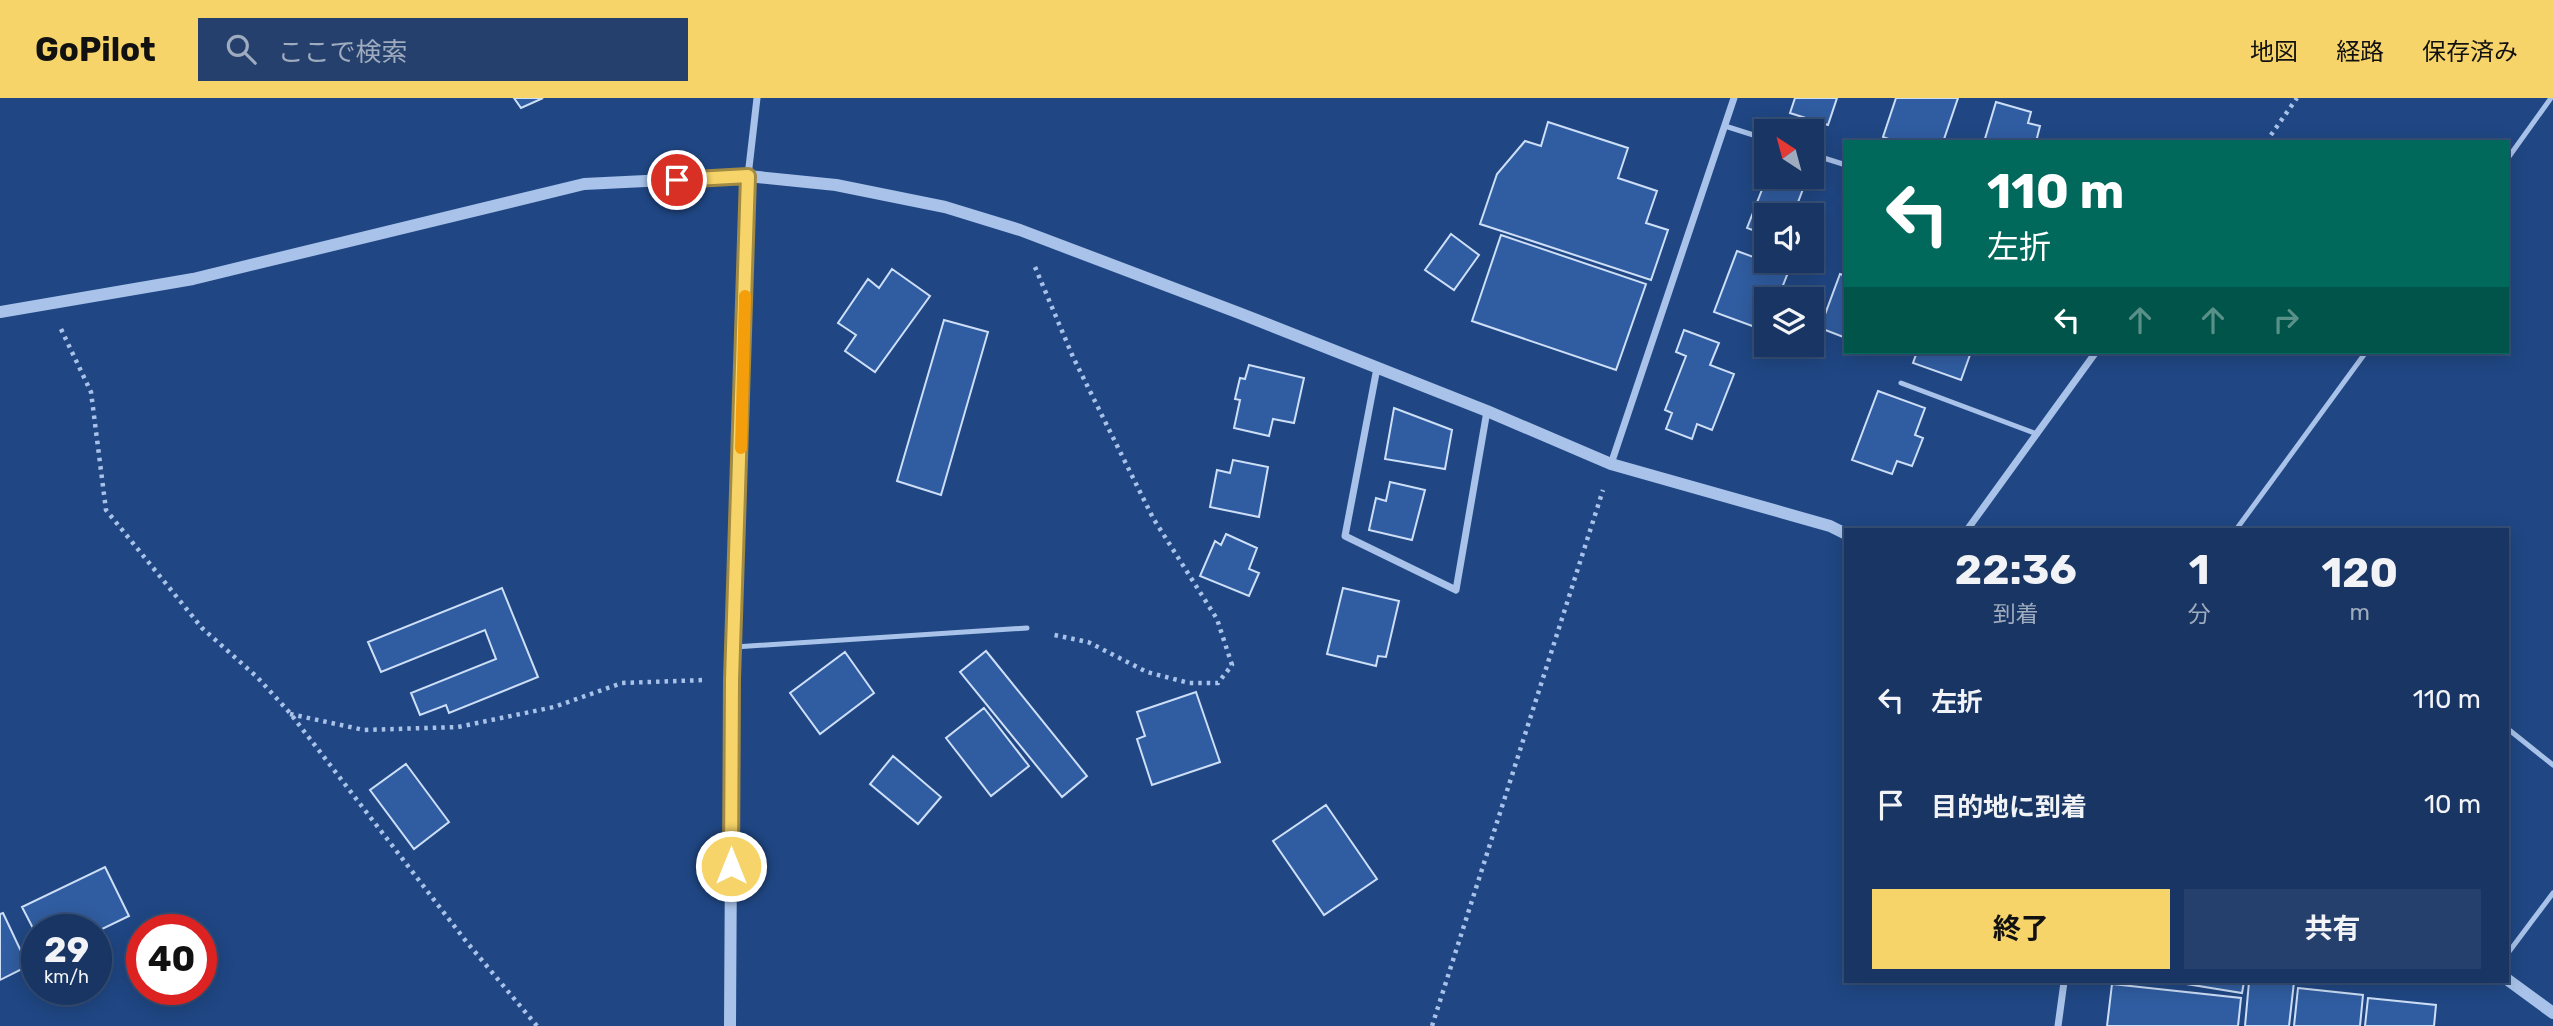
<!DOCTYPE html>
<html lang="ja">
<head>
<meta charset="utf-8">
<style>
  :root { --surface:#183563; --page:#25406c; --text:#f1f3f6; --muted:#9fabbe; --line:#365078; --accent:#f6d469 }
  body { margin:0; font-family:Rubik,"Noto Sans JP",sans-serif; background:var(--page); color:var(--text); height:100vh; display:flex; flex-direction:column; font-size:26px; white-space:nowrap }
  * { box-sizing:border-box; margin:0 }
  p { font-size:23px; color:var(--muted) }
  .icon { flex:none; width:38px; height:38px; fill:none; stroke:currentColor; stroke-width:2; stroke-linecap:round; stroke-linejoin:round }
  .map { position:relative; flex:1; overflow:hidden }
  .side { position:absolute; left:1844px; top:430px; width:665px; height:455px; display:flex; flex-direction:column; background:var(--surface); border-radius:0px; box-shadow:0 4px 18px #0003,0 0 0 2px var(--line) }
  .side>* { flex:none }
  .banner { position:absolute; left:1844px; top:42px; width:665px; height:214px; border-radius:0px; box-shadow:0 4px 18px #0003,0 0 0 2px var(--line); background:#00695c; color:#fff; overflow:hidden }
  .needle { width:46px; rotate:324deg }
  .tools { position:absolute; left:1754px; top:21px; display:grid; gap:14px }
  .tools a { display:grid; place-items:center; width:70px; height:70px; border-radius:0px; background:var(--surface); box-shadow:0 4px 18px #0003,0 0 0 2px var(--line); font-size:35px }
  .speed { position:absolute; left:21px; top:816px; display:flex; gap:14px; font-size:35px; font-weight:700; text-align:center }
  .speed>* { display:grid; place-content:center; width:91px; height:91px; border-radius:50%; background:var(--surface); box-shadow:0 4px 18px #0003,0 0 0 2px var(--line); line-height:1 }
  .speed small { font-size:18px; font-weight:400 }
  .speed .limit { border:10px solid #d22; background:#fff; color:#111 }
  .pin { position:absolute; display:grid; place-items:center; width:60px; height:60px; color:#fff; margin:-30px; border:4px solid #fff; border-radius:50%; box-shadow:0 2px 7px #0007 }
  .me { position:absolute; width:77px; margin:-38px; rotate:0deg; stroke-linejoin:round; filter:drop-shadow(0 0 5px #0008) }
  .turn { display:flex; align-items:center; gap:24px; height:147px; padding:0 28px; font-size:32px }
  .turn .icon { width:91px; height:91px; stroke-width:2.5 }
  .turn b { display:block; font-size:49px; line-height:60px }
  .lanes { display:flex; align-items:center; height:66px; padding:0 28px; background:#0003; justify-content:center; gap:35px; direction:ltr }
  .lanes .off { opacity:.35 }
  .eta { display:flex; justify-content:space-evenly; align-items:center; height:119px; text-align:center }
  .eta b { font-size:42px; font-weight:700; line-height:49px }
  .action { display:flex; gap:14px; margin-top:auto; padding:14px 28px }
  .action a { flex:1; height:80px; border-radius:0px; background:var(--accent); color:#111; font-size:28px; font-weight:700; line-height:80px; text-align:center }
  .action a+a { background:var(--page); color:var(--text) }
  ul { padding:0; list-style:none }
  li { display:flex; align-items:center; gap:21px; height:105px; padding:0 28px }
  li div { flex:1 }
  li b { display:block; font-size:26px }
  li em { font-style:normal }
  header { display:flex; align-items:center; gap:42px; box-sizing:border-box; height:98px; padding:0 35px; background:var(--accent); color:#111 }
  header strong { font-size:33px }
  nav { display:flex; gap:38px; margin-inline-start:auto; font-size:24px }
  .search { width:490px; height:63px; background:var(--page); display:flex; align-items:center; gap:18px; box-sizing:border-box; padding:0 24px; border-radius:0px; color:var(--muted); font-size:26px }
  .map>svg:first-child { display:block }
  .building { fill:#305da1; stroke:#cddef7; stroke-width:2 }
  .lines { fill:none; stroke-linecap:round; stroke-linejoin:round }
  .path { stroke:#a8c2e9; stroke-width:4.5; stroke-dasharray:3.5 5; stroke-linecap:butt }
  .service { stroke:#a8c2e9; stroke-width:5 }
  .minor { stroke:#a8c2e9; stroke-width:7 }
  .tertiary { stroke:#a8c2e9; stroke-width:12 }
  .route-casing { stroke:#a08a44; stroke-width:18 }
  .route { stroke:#f6d469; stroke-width:12 }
  .slow { stroke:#f59e0b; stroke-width:12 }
</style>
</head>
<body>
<header>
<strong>GoPilot</strong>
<div class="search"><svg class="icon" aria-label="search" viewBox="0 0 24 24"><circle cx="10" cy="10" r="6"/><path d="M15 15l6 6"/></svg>ここで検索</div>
<nav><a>地図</a><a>経路</a><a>保存済み</a></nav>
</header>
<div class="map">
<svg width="2553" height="928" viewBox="0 0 2553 928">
  <rect width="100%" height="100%" fill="#204784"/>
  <path class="building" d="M514 0H543L521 10Z
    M1795 0H1837L1828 27 1790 15Z
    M1896 0H1958L1943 44H1897L1883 39Z
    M1996 4 2031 14 2028 25 2040 28 2036 44H1984Z
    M1548 24 1628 50 1618 80 1657 93 1646 125 1668 132 1651 182 1480 126 1497 76 1525 43 1541 48Z
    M1767 79H1795L1806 83 1797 107 1804 110 1801 117H1766V137L1747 130Z
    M1451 136 1479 157 1454 192 1425 172Z
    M1501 137 1646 186 1616 272 1472 223Z
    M1737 153 1789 172 1778 200 1781 201H1766V233L1714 214Z
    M892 171 930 198 875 274 845 253 856 237 838 225 868 181 879 190Z
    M1840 176 1846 178V240L1820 230Z
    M944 222 988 234 941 397 897 383Z
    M1684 232 1719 245 1710 267 1734 276 1712 332 1697 326 1692 341 1666 331 1672 315 1665 312 1686 258 1676 254Z
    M1917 254H1971L1961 282 1913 265Z
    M1249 267 1304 280 1294 325 1273 321 1269 338 1234 330 1240 302 1235 301 1240 280 1245 281Z
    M1878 293 1925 310 1915 337 1923 340 1912 368 1897 363 1892 376 1852 362Z
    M1394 310 1452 332 1445 371 1385 361Z
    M1233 362 1268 369 1259 419 1210 409 1217 372 1230 375Z
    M1390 384 1425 392 1412 442 1369 432 1376 400 1386 403Z
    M1226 436 1257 450 1249 471 1259 475 1249 498 1200 478 1215 443 1221 447Z
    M502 490 538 579 449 615 446 607 420 617 411 595 496 561 485 532 381 574 368 544Z
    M1343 490 1399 503 1386 559 1378 558 1376 568 1327 556Z
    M986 553 1087 678 1062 699 960 574Z
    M845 554 874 595 820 636 790 595Z
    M1196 594 1220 664 1152 687 1137 641 1145 638 1137 614Z
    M984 610 1029 668 991 698 946 640Z
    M893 658 941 699 918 726 870 686Z
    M406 666 449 724 414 751 370 692Z
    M1326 707 1377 781 1324 817 1273 743Z
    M105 769 129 818 96 834V831H37V838L22 809Z
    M3 815 28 868 0 882V816Z
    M2174 884H2244L2242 895Z
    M2249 884H2294L2289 928H2245Z
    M2112 886 2241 900 2238 928H2107Z
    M2298 890 2363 897 2360 928H2294Z
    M2368 900 2436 907 2434 928H2365Z"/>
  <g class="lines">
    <path class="path" d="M2266 44 2297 0
      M1035 169 1073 259 1153 420 1217 521 1232 567 1218 585H1189L1147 574 1088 544 1050 536
      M61 231 91 294 106 412 202 530 257 579 290 615 465 842 537 928
      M290 616 364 632 458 629 554 609 622 585 704 582
      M1432 928 1603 392"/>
    <path class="service" d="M1725 28 1766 41
      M1811 56 1846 67
      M2508 60 2551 0
      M1901 285 2037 336
      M2241 432 2238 429 2366 254
      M735 549 1027 530
      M2508 631 2553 667
      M2508 855 2553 795"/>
    <path class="minor" d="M748 78 757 0
      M1377 270 1345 438 1456 492 1487 313
      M1611 366 1734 0
      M1967 432 2096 254
      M2058 928 2064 884"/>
    <path class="tertiary" d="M0 214 193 181 584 86 748 78 836 87 945 109 1020 132 1239 215 1487 313 1611 366 1830 428 1846 436
      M2508 882 2553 915
      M730 928 732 582 748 78"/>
  </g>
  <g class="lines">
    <g class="route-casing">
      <path id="route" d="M677 82 748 78 732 582 731 768"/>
    </g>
    <use href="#route" class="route"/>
    <path class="slow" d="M741 350 745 198"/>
  </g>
</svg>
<div class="tools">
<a><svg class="needle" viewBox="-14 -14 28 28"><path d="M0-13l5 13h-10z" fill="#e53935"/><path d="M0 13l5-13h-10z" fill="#9fabbe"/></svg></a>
<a><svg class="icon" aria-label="sound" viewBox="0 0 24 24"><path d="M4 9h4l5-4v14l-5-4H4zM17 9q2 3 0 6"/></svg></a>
<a><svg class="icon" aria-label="layers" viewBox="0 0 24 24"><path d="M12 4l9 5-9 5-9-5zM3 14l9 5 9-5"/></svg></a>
</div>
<div class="speed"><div>29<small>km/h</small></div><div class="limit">40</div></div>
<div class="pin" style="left:677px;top:82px;background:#d93025"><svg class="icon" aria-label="arrive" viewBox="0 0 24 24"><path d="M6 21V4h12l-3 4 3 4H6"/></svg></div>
<svg class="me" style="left:731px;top:768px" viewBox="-20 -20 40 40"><circle r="17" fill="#f6d469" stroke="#fff" stroke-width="3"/><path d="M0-11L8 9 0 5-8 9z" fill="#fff"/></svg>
<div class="banner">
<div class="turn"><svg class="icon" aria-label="left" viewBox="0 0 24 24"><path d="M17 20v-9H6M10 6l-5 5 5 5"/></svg><div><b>110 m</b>左折</div></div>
<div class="lanes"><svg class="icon" aria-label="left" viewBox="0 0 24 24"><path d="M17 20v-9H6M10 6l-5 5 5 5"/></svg><svg class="icon off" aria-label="ahead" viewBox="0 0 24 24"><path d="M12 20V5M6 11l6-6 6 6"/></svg><svg class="icon off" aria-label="ahead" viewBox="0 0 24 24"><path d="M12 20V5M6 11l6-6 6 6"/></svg><svg class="icon off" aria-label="right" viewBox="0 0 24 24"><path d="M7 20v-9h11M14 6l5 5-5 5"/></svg></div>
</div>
<section class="side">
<div class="eta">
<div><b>22:36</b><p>到着</p></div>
<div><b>1</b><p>分</p></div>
<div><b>120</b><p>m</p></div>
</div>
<ul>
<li><svg class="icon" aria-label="left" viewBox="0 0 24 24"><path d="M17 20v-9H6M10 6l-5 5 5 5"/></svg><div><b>左折</b></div><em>110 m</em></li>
<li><svg class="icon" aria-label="arrive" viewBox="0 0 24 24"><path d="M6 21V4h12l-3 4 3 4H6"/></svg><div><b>目的地に到着</b></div><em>10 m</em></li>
</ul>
<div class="action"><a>終了</a><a>共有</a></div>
</section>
</div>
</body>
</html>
